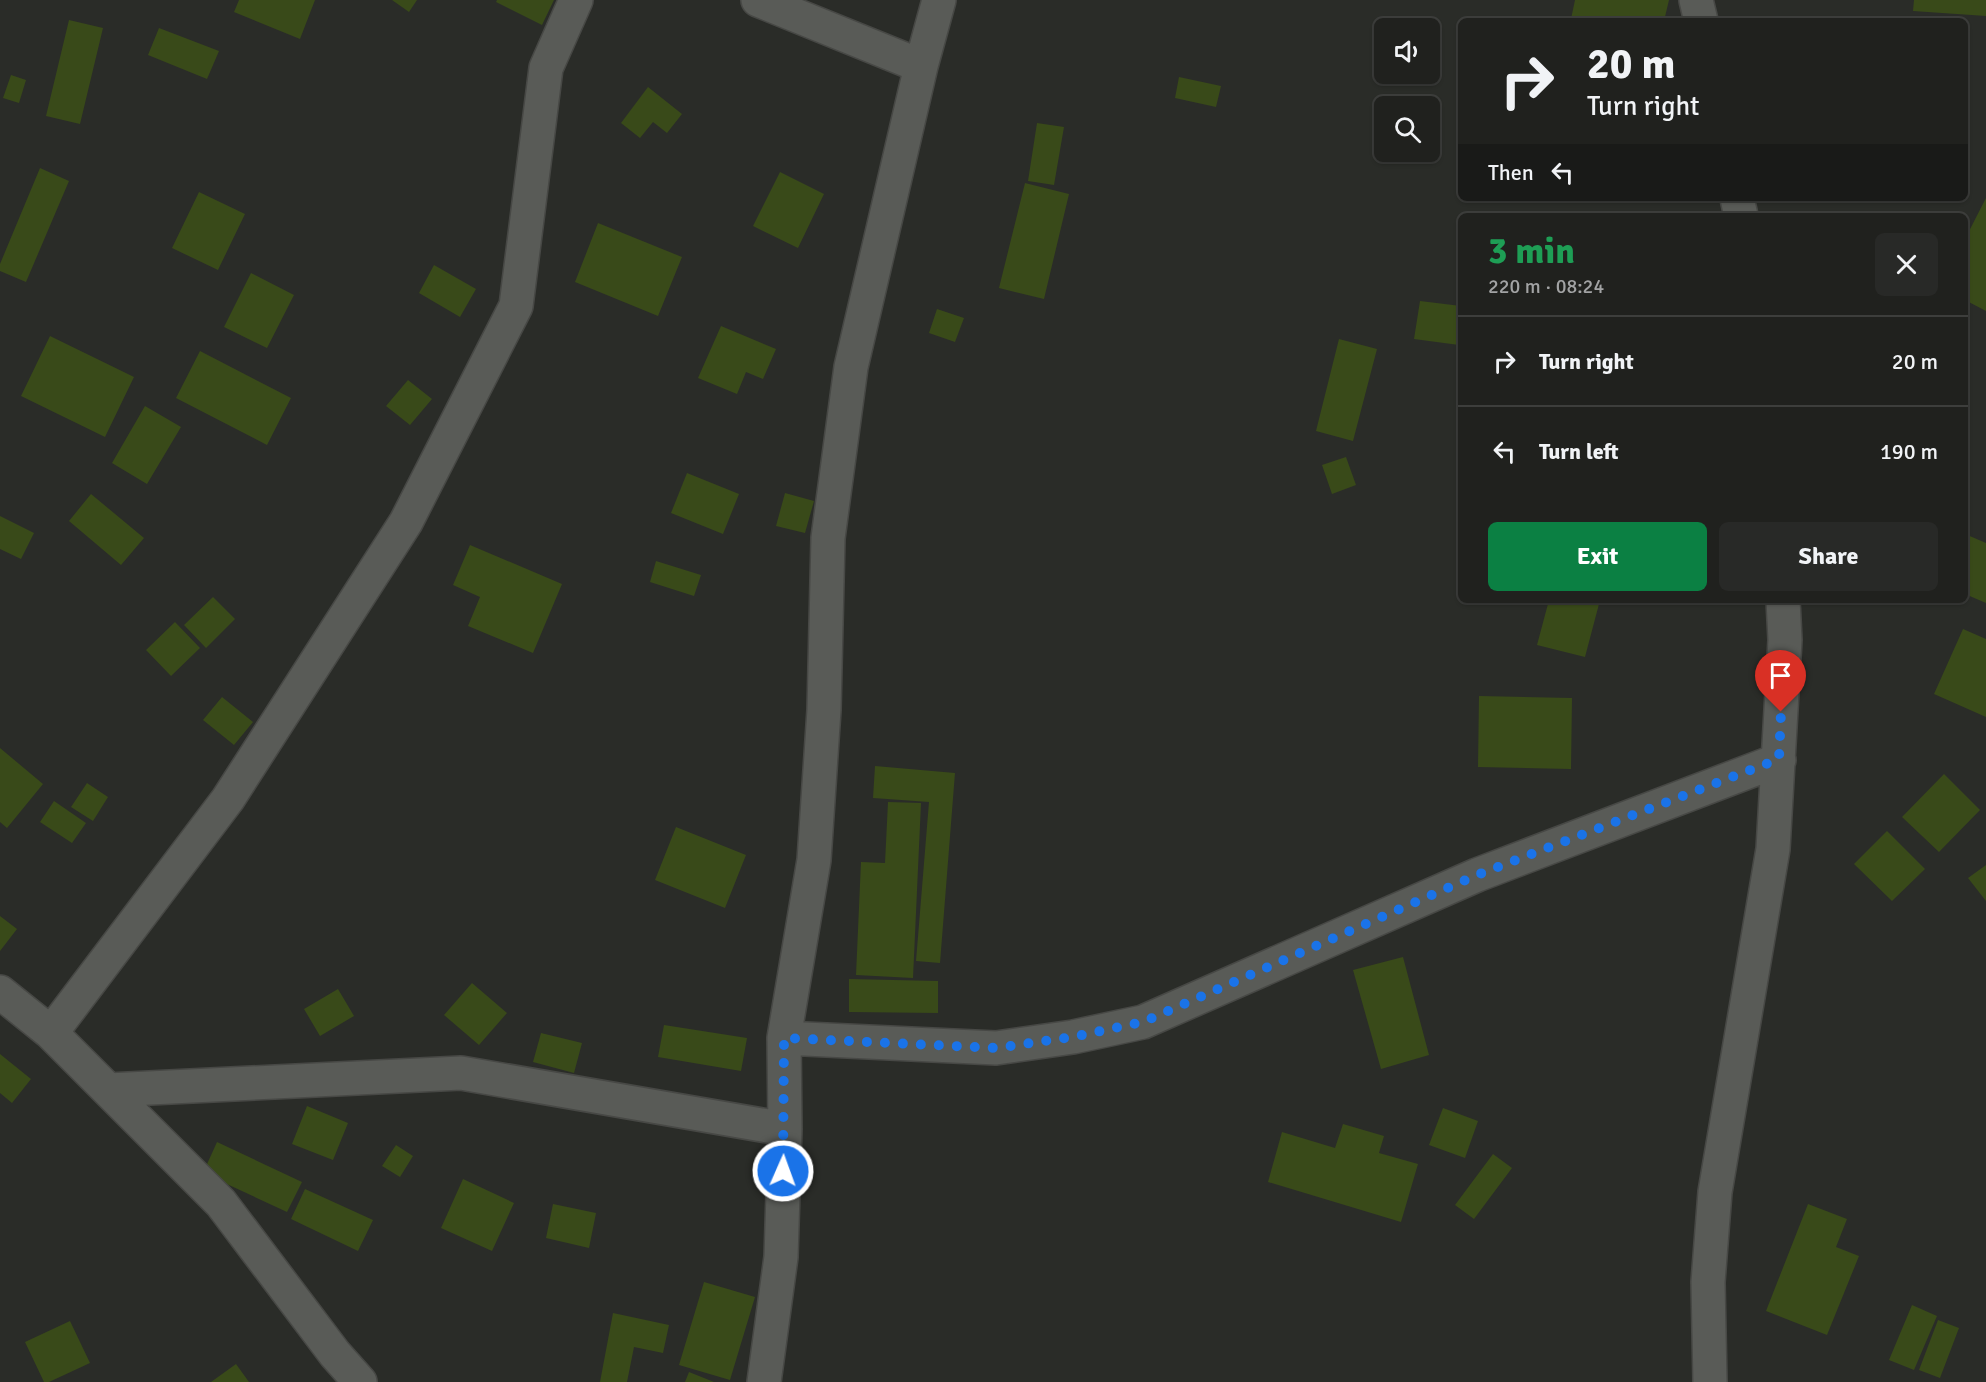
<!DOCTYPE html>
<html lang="en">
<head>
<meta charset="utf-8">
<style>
  :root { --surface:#20211e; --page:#282927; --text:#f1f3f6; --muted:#a2a3a4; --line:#3d3e3c; --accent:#0b8043 }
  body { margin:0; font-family:Signika,sans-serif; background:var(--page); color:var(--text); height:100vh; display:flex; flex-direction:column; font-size:22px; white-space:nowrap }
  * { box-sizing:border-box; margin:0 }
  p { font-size:20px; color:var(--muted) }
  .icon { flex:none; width:33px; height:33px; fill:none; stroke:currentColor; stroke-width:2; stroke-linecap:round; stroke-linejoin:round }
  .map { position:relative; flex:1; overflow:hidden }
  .drawer { position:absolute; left:1458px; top:213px; width:510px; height:390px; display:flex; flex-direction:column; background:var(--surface); border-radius:9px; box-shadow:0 2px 4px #0004,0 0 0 2px var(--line) }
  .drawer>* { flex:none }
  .hud { position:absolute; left:1458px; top:18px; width:510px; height:183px; border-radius:9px; box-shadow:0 2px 4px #0004,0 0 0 2px var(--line); background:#20211e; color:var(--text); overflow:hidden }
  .fabs { position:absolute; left:1374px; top:18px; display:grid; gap:12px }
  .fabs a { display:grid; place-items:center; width:66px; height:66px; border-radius:9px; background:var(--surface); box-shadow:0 2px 4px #0004,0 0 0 2px var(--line); font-size:30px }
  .pin { position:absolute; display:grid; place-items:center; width:51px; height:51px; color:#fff; margin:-62px -26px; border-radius:50% 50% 50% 0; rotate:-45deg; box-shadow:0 0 6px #0007 }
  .pin .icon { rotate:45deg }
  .me { position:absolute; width:66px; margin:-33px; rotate:2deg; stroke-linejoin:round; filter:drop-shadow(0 0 4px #0008) }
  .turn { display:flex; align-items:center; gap:21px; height:126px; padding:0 30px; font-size:27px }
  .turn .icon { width:78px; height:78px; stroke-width:2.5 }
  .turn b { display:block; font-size:42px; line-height:51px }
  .then { display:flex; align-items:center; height:57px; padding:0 30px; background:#0003; gap:12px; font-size:22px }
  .round { display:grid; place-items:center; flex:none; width:63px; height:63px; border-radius:9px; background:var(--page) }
  .summary { display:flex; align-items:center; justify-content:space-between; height:102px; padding:0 30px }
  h1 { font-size:36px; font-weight:700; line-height:45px; color:#1e9e55 }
  .cta { display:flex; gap:12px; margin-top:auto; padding:12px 30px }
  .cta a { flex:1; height:69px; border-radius:9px; background:var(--accent); color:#fff; font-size:24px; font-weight:700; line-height:69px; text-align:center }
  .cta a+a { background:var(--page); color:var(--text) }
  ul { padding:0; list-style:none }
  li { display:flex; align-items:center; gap:18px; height:90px; padding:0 30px; border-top:2px solid var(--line) }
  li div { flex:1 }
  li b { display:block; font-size:22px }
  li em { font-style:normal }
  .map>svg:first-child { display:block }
  .building { fill:#394a19 }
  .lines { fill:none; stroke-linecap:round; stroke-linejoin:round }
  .minor-casing { stroke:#474845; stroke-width:36 }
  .minor { stroke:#595b57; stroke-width:33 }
  .route { stroke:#1a73e8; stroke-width:10; stroke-dasharray:0 18 }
</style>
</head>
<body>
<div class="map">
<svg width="1986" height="1382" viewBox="0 0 1986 1382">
  <rect width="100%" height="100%" fill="#2a2c28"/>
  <path class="building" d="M239 0H315L300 39 234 12Z
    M392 0H417L409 12Z
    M497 0H554L542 25 496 2Z
    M1575 0H1669L1664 21H1582L1571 19Z
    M1914 0H1986V16L1913 11Z
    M69 20 103 28 80 124 46 116Z
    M159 28 219 51 207 79 148 55Z
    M11 75 26 80 19 103 3 98Z
    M1179 77 1221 86 1216 107 1175 98Z
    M648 87 682 114 667 133 653 122 640 138 621 123Z
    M1037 123 1064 127 1054 185 1028 181Z
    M40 168 69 181 26 282 0 271V264Z
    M780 172 824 194 798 248 753 226Z
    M1025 183 1069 194 1044 299 999 288Z
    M199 192 245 214 218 270 172 248Z
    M1986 198V311L1965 300V239Z
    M598 223 682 257 658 316 575 282Z
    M434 265 476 289 460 317 419 293Z
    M251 273 294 295 267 348 224 327Z
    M1420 301 1461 306 1459 345 1414 339Z
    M937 309 964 318 955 342 929 333Z
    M721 326 776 349 763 379 746 372 737 394 698 378Z
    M50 336 134 377 105 437 21 396Z
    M1339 339 1377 349 1353 441 1316 431Z
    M200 351 291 398 267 445 176 398Z
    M408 380 432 399 410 425 386 406Z
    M145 406 181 427 147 484 112 463Z
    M1346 457 1356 485 1332 494 1322 465Z
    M687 473 739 494 723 534 671 513Z
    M785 493 814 501 805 533 776 526Z
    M91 494 144 538 121 565 69 521Z
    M0 516 34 533 21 559 0 549Z
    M1965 534 1986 543V603L1965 594Z
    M470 545 562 584 533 653 468 626 480 597 453 585Z
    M656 561 701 575 694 596 650 582Z
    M213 597 235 619 206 648 184 625Z
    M1549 600H1584L1599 604 1585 657 1537 645Z
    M175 622 200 648 171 676 146 650Z
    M1963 629 1986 639V717L1934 694Z
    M1479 696 1572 698 1571 769 1478 767Z
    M222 697 253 722 234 745 203 720Z
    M0 748 43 784 7 828 0 822Z
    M875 766 955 773 940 963 916 961 929 802 873 798Z
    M1944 774 1980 810 1939 852 1902 817Z
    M87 783 108 797 93 821 71 807Z
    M54 801 86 823 72 843 40 822Z
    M888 802 921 803 913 978 856 975 861 862 885 863Z
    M676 827 746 855 725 908 655 880Z
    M1887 831 1925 869 1892 901 1854 864Z
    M1986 865V901L1968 878Z
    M0 916 17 929 0 951Z
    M1403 957 1429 1055 1381 1069 1353 970Z
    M849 979 938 981V1013L849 1012Z
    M472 983 507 1013 479 1045 444 1015Z
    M338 989 354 1016 320 1036 304 1009Z
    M664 1025 747 1038 741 1071 658 1057Z
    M541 1033 582 1043 574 1073 533 1062Z
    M0 1054 31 1079 12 1103 0 1093Z
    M307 1106 348 1123 333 1160 292 1144Z
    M1443 1108 1478 1121 1465 1158 1429 1145Z
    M1343 1124 1384 1136 1379 1153 1418 1164 1401 1222 1268 1182 1282 1132 1335 1148Z
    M217 1142 302 1182 287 1212 203 1173Z
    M396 1145 413 1156 400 1177 382 1166Z
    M1493 1154 1512 1168 1474 1219 1455 1205Z
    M463 1179 514 1203 492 1251 441 1228Z
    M305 1189 373 1220 358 1251 291 1219Z
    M553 1204 596 1213 589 1248 546 1238Z
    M1808 1204 1847 1219 1836 1247 1859 1256 1827 1335 1766 1311Z
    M704 1282 755 1297 730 1380 679 1365Z
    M1912 1305 1937 1316 1914 1370 1889 1360Z
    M613 1313 669 1325 663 1353 634 1347 627 1382H600Z
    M1938 1320 1959 1328 1940 1378 1919 1370Z
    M70 1321 90 1363 49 1382H44L25 1342Z
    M236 1364 249 1382H211Z
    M689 1372 714 1382H685Z"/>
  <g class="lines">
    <g class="minor-casing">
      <path id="minor" d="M758 0 921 66
        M1696 0 1701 21
        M1737 198 1741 216
        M0 992 51 1033 221 1203 335 1354 360 1382
        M51 1033 228 799 406 522 516 306 546 68 576 0
        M784 1038 996 1048 1073 1037 1143 1022 1477 875 1779 760
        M108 1090 461 1073 785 1129
        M764 1382 781 1257 785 1129 784 1038 814 860 824 710 828 538 851 367 921 66 939 0
        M1710 1382 1708 1282 1715 1192 1773 849 1785 640 1783 600"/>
    </g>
    <use href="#minor" class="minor"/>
  </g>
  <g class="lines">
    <path class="route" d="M783 1171 784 1038 996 1048 1073 1037 1143 1022 1477 875 1779 759 1781 712"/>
  </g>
</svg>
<div class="fabs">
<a><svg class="icon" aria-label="sound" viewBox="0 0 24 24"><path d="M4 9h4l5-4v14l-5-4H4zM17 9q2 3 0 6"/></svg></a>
<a><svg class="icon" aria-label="search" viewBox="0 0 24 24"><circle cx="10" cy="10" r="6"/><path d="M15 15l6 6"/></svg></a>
</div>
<div class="pin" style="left:1781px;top:712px;background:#d93025"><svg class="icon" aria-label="arrive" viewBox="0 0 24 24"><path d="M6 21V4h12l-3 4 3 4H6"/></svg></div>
<svg class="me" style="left:783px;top:1171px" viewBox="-20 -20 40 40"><circle r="17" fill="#1a73e8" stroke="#fff" stroke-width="3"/><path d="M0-11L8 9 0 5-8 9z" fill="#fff"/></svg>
<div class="hud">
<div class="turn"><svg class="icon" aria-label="right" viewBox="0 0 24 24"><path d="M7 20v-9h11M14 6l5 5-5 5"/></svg><div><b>20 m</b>Turn right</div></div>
<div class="then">Then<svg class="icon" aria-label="left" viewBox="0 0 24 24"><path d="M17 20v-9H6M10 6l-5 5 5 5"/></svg></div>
</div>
<section class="drawer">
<div class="summary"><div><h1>3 min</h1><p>220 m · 08:24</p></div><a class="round"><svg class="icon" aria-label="close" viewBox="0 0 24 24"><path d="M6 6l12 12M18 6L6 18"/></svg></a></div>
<ul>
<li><svg class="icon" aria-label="right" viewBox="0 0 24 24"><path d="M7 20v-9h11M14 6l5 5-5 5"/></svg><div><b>Turn right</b></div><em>20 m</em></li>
<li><svg class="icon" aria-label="left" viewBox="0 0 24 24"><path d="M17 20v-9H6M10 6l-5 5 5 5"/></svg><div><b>Turn left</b></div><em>190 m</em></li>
</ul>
<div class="cta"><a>Exit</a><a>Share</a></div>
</section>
</div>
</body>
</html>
